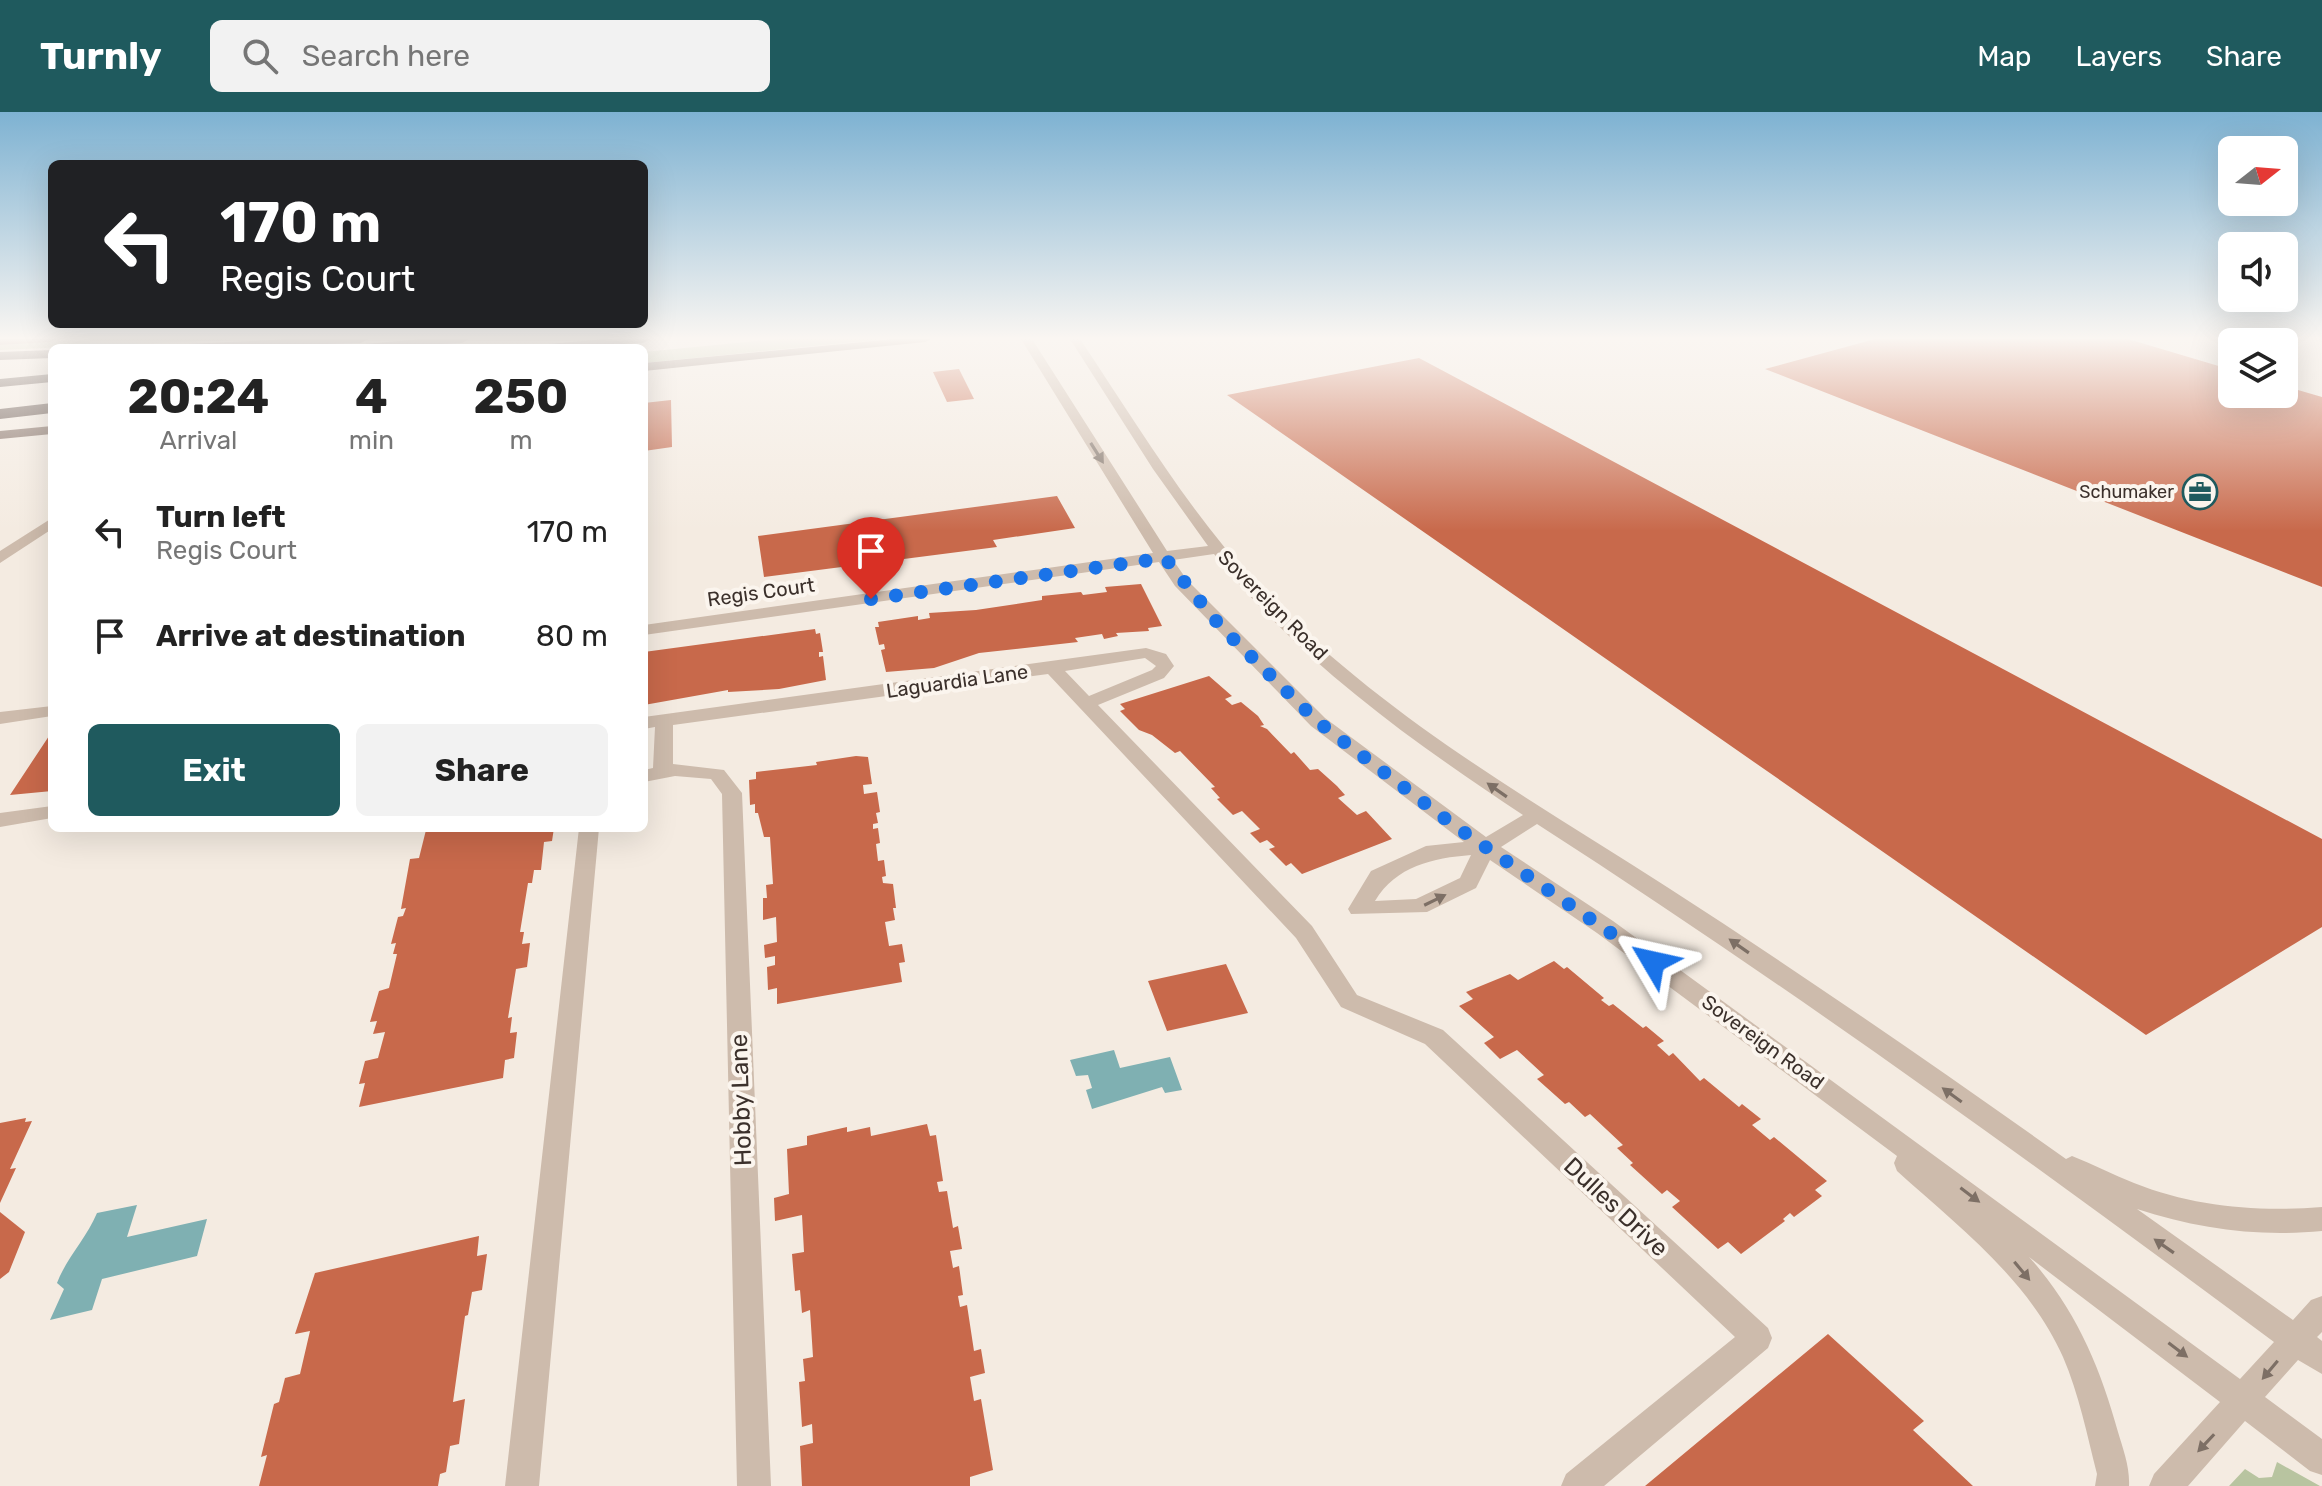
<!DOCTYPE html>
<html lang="en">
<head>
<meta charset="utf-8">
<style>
  :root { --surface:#fff; --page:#f2f2f2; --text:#222; --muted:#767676; --accent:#1f5a5e }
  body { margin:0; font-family:Rubik,sans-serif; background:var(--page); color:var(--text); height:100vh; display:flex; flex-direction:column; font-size:30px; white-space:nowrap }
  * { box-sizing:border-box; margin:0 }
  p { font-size:26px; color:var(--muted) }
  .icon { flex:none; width:44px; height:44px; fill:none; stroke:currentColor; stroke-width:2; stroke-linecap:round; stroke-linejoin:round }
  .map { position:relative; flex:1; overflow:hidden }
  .details { position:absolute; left:48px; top:232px; width:600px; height:488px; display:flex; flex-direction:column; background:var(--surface); border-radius:12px; box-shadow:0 8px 32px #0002 }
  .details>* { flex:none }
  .top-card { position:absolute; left:48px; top:48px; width:600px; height:168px; border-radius:12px; box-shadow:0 8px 32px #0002; background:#202124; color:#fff; overflow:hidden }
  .needle { width:52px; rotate:73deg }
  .fabs { position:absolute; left:2218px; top:24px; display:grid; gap:16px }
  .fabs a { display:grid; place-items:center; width:80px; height:80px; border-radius:12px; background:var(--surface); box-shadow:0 8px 32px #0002; font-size:40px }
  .pin { position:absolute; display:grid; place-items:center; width:68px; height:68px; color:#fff; margin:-82px -34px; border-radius:50% 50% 50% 0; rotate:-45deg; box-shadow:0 0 8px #0007 }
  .pin .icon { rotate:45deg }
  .me { position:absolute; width:88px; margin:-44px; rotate:306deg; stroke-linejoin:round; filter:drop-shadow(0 0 6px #0008) }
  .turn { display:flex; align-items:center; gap:28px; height:168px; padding:0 40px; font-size:36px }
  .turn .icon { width:104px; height:104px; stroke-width:2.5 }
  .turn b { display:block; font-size:56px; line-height:68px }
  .eta { display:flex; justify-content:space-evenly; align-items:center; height:136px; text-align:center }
  .eta b { font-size:48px; font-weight:700; line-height:56px }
  .primary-button { display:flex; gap:16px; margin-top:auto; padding:16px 40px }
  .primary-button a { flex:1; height:92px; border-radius:12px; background:var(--accent); color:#fff; font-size:32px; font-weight:700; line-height:92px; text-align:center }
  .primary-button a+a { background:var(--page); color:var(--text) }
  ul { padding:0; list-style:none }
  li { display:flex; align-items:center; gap:24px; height:104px; padding:0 40px }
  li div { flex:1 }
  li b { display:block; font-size:30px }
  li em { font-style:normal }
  header { display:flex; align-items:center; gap:48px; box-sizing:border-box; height:112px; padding:0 40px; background:var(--accent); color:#fff }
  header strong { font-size:38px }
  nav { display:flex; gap:44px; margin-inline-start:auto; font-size:28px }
  .search { width:560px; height:72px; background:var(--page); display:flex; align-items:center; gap:20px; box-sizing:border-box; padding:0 28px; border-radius:12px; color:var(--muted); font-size:30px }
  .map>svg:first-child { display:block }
  .green { fill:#b8c4a0 }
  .water { fill:#7fb0b2 }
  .building { fill:#c8694b }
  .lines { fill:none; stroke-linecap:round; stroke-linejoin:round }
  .minor { fill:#cdbbac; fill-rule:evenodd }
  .major { fill:#7d675c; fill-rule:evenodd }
  .highway { fill:#5c4a42; fill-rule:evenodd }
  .oneway { fill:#7d6f65 }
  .route { stroke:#1a73e8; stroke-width:14; stroke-dasharray:0 25.2 }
  .labels { text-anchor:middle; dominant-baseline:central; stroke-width:8; stroke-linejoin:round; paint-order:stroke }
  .far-poi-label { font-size:18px; fill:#3b302b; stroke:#fbf5ee; text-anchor:end }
  .street-label { font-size:20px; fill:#3b302b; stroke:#fbf5ee }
  .near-street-label { font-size:24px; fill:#3b302b; stroke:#fbf5ee }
</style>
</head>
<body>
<header>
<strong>Turnly</strong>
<div class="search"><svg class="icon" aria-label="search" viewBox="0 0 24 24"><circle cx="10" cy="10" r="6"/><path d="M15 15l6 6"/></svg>Search here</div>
<nav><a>Map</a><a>Layers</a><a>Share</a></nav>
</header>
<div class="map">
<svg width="2322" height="1374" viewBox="0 0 2322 1374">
  <rect width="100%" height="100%" fill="#f4ebe1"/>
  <path class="green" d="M95 227H246L0 238V233Z
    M778 227H884L644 251V240Z
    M2277 1350 2320 1374H2229L2245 1357 2259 1366 2272 1365Z"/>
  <path class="water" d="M1114 938 1120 956 1170 945 1182 978 1165 981 1162 975 1092 997 1086 978 1092 976 1088 963 1076 964 1070 948Z
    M137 1093 127 1125 207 1107 197 1144 102 1167 92 1198 50 1208 64 1177 57 1171C67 1145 86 1127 97 1101Z"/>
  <path class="building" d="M1875 227H2128L2232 258V282H2284V274L2322 285V475L1765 257Z
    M1419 246 2322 727V815L2146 923 1227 283Z
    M959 257 974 287 947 290 933 260Z
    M671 288 672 335 644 339V291Z
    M1057 384 1075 416 993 428 997 435 764 465 758 424Z
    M1141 472 1162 514 1148 516 1149 519 1116 521 1118 524 1104 527 1102 522 1075 526 1078 530 979 541 934 556 886 560 881 538 885 537 884 532 879 533 875 515H879L878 510 918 504V508L930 506 929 501 976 498 1042 488V484L1081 480 1083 483 1107 480 1105 475Z
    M815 517 816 522 820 521 823 540H819V545L823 544 826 568 779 577 728 580V578L644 593V540Z
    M1209 564 1232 584 1225 587 1232 593 1241 590 1258 604 1264 613 1260 614 1267 617 1291 642 1294 640 1310 658 1318 657 1337 674 1345 683 1338 686 1357 703 1366 699 1392 727 1302 762 1291 751 1286 754 1269 737 1275 735 1267 728 1260 731 1250 721 1260 717 1242 699 1233 703 1217 687 1220 686 1211 676 1215 675 1180 639 1175 641 1152 623 1139 618 1120 599 1125 597 1120 592Z
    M49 624H52V679L10 683Z
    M856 644 868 645 872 672 863 673 864 682 877 680 880 700 876 701 878 711 873 712V717L878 716 880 731 876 732 878 749 884 748 886 764 882 765 883 771 893 772 896 796H893L895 808 885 810 889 834 902 832 905 850 899 851 902 870 777 892V876L768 878 767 855 775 853V844L765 846 764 833 777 830 776 805 763 808V786H767L766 773 773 772 770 725H764L758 701H755V692L750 693 749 668 756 667V660L817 653 816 650Z
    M437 716H554L552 729 544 730 541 758H534L532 771H528L520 820H524L522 832 530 831 527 855 516 857 508 906 512 905 510 921 517 920 514 946 505 948 503 966 359 995 365 971 359 972 365 949 378 946 385 920 373 922 377 909 370 910 379 879 389 876 397 842H393L396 831 391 832 398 805 403 804 406 796 401 797 410 747 419 746 426 718Z
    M1554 849 1564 857 1567 855 1604 886 1601 888 1609 894 1613 892 1643 916 1646 914 1664 929 1657 933 1669 944 1673 941 1700 969 1704 966 1739 995 1742 992 1761 1007 1752 1013 1770 1028 1774 1025 1827 1069 1815 1078 1822 1084 1794 1105 1790 1101 1783 1107 1785 1109 1741 1142 1728 1130 1718 1137 1672 1095 1680 1089 1667 1078 1662 1082 1630 1053 1633 1051 1617 1036 1623 1033 1590 1002 1585 1005 1569 990 1565 992 1537 967 1544 963 1517 938 1500 947 1484 931 1494 925 1459 894 1473 887 1466 880 1510 862 1518 868Z
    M1226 852 1248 901 1167 919 1148 869Z
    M26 1006 25 1010 32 1009 10 1057 16 1056 0 1091V1011Z
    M927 1012 930 1024 936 1023 943 1069 937 1070 939 1080 947 1079 953 1116 958 1114 962 1137 950 1139 953 1156 959 1154 963 1183 958 1184 960 1195 967 1193 974 1239 981 1237 985 1261 970 1265 974 1289 981 1287 993 1358 970 1365V1374H802L800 1334 813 1331 812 1312 802 1315 799 1270 805 1269 803 1247 813 1245 810 1198 802 1201 800 1178 795 1179 792 1142 804 1140 802 1103 775 1109 774 1086 789 1082 787 1037 807 1033V1024L847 1015V1020L870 1015 871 1024Z
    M0 1100 25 1120 9 1160 0 1167Z
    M479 1124 477 1144 487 1142 482 1178 472 1180 468 1203 465 1204 453 1290 465 1287 459 1332 450 1334 446 1360 440 1362 438 1374H259L267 1343 261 1345 274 1292 279 1290 285 1266 300 1262 310 1219 295 1222 315 1161Z
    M1828 1222 1924 1309 1913 1318 1973 1374H1645Z"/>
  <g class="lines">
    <path class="minor" d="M1021 227H1032L1167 439 1208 434 1153 357 1070 227H1080C1137 312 1189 400 1259 475 1376 600 1525 684 1667 775 1802 862 1935 954 2066 1047L2072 1044C2093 1052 2113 1063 2134 1071 2194 1095 2258 1100 2322 1095V1119C2258 1125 2198 1117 2137 1097L2293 1208 2311 1188 2322 1184V1220L2317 1225 2322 1229V1262L2298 1248 2265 1285 2322 1327V1363L2310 1359 2245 1309 2188 1374H2149L2154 1362 2220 1290 2029 1145C2075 1196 2100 1254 2118 1320 2123 1337 2130 1355 2129 1374H2095L2097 1362C2087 1323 2079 1282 2063 1245 2029 1168 1958 1114 1897 1059L1894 1051 1897 1044 1597 821 1490 748 1476 776 1427 800 1351 802 1348 797 1371 759 1426 734 1464 730 1311 614 1175 474 1159 450 644 523V513L1153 441ZM1214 442C1299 549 1410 628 1523 703L1486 725 1325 606 1187 468 1173 448ZM1537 712C1790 875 2033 1051 2274 1230L2240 1267 1613 809 1501 735ZM1471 743 1460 766 1416 787 1375 789C1396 754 1433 746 1471 743Z
      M2315 227H2322V230L2317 229Z
      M52 406V417L0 451V439Z
      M1146 536 1166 542 1174 554 1164 566 1098 593 1312 814 1357 883 1443 918 1768 1216 1772 1226 1768 1236 1604 1374H1561L1566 1362 1735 1225 1425 932 1341 895 1296 826 1048 562 673 613V652L724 658 742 681 771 1374H737L722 682 711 667 675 664 644 670V658L653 656 655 615 644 617V605ZM1145 546 1156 554 1152 558 1089 584 1065 559Z
      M52 594V604L0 612V600Z
      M52 694V706L0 715V701Z
      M579 716H599L539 1374H505Z"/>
    <path class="major" d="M0 227H57L51 230 0 233Z
      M894 227H931L925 230 644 259V251Z
      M52 314V322L0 327V319Z"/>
    <path class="highway" d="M289 227H368L361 231 181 236 188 232Z
      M421 227H469L462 231 358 236 365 232Z
      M604 227H650L643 231 542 236 549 232Z
      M52 238V246L0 248V240Z
      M52 262V270L0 275V267Z
      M52 291V301L0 307V297Z"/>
  </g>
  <defs><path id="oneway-solid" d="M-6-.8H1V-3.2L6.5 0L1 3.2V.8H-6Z" transform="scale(2)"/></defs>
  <g class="oneway">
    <use href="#oneway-solid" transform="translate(1097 341) rotate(58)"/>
    <use href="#oneway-solid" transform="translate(1497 678) rotate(-145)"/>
    <use href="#oneway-solid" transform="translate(1435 788) rotate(-26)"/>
    <use href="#oneway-solid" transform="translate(1739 834) rotate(-145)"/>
    <use href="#oneway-solid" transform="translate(1952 983) rotate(-144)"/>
    <use href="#oneway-solid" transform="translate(1970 1083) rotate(37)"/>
    <use href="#oneway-solid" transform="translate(2164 1134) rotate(-145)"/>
    <use href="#oneway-solid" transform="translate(2022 1159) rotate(50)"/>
    <use href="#oneway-solid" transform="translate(2178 1238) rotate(37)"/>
    <use href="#oneway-solid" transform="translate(2270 1258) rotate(130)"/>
    <use href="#oneway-solid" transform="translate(2206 1331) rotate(133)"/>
  </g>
  <linearGradient id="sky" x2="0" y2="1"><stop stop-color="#7eb2d2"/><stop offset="0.54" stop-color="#faf6f2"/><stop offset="1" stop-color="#faf6f2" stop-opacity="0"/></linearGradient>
  <rect width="2322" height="419" fill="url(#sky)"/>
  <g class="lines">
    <path class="route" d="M871 487 1165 446 1221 515 1318 610 1452 712 1653 850"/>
  </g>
  <defs>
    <g id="office-ring" transform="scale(1.8)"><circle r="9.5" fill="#fbf5ee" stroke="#1f5a5e" stroke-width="1.5"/><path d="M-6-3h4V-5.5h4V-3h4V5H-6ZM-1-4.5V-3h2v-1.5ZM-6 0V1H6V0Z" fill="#1f5a5e"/></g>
  </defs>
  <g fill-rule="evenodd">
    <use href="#office-ring" x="2200" y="380"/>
  </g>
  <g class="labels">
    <g class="far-poi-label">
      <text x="2174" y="380">Schumaker</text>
    </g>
    <g class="street-label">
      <text transform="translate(761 480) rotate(-8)">Regis Court</text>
      <text transform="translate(1273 493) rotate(45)">Sovereign Road</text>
      <text transform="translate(957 569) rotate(-8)">Laguardia Lane</text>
      <text transform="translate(1763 930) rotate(36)">Sovereign Road</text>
    </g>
    <g class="near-street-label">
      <text transform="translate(741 988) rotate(-92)">Hobby Lane</text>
      <text transform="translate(1616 1095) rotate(43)">Dulles Drive</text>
    </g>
  </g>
</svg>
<div class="fabs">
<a><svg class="needle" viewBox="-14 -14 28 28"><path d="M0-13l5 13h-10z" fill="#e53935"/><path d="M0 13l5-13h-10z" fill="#767676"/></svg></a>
<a><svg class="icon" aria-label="sound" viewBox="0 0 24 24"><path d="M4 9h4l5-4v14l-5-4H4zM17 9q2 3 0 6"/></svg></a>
<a><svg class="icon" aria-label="layers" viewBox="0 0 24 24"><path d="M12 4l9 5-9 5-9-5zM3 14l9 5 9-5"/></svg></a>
</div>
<div class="pin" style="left:871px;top:487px;background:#d93025"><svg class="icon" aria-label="arrive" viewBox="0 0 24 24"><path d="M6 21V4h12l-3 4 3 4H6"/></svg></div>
<svg class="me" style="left:1653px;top:850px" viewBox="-20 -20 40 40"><path d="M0-17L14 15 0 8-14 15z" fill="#1a73e8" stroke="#fff" stroke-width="4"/></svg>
<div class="top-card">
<div class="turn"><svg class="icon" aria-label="left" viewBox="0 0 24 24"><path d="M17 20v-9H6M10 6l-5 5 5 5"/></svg><div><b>170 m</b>Regis Court</div></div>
</div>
<section class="details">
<div class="eta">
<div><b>20:24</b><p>Arrival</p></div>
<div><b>4</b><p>min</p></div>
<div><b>250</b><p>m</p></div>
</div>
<ul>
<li><svg class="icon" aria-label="left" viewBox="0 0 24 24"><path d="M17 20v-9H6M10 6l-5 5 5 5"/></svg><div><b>Turn left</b><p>Regis Court</p></div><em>170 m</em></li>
<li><svg class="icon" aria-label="arrive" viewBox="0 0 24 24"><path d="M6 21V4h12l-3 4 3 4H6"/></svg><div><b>Arrive at destination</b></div><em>80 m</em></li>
</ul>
<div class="primary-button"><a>Exit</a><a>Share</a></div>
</section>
</div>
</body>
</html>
